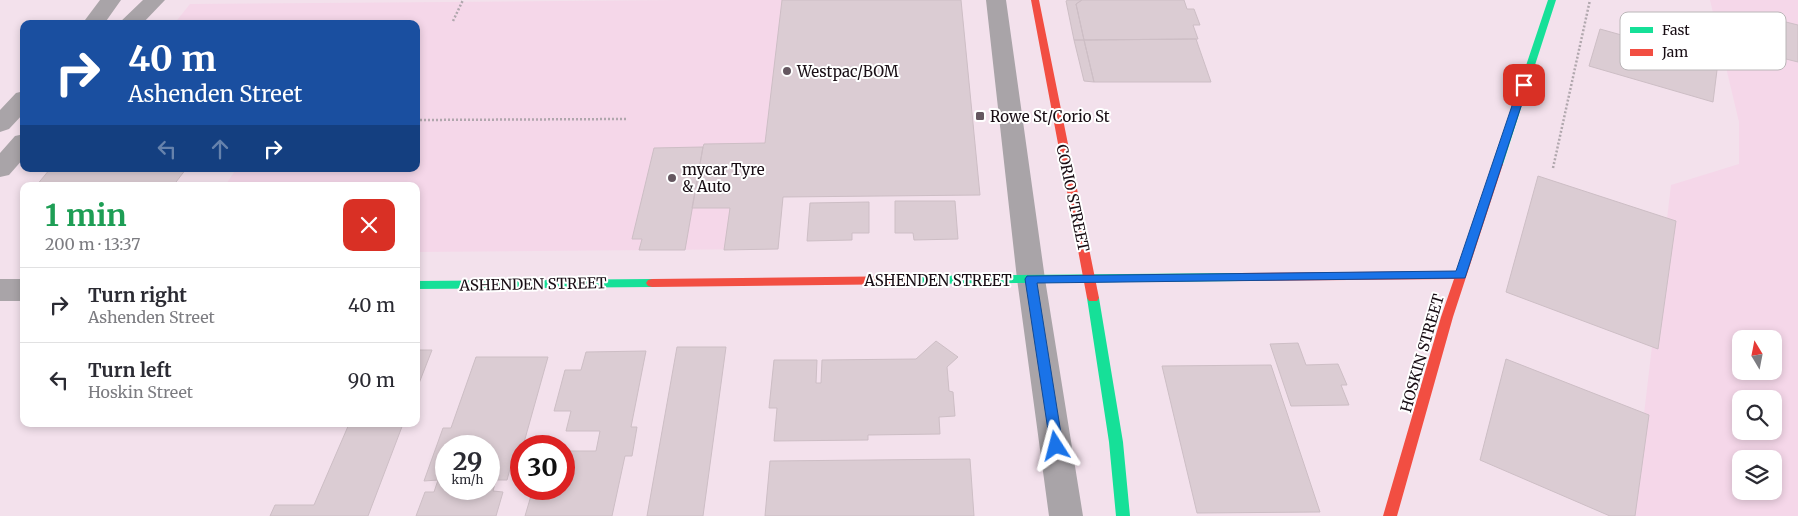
<!DOCTYPE html>
<html lang="en">
<head>
<meta charset="utf-8">
<style>
  :root { --surface:#fff; --page:#f2f2f3; --text:#2b2b33; --muted:#7c7c81; --line:#e1e1e2 }
  body { margin:0; font-family:Merriweather,serif; background:var(--page); color:var(--text); height:100vh; display:flex; flex-direction:column; font-size:19px; white-space:nowrap }
  * { box-sizing:border-box; margin:0 }
  p { font-size:16px; color:var(--muted) }
  .icon { flex:none; width:28px; height:28px; fill:none; stroke:currentColor; stroke-width:2; stroke-linecap:round; stroke-linejoin:round }
  .map { position:relative; flex:1; overflow:hidden }
  .details { position:absolute; left:20px; top:182px; width:400px; height:245px; display:flex; flex-direction:column; background:var(--surface); border-radius:10px; box-shadow:0 2px 8px #0003 }
  .details>* { flex:none }
  .hud { position:absolute; left:20px; top:20px; width:400px; height:152px; border-radius:10px; box-shadow:0 2px 8px #0003; background:#1a4fa0; color:#fff; overflow:hidden }
  .needle { width:32px; rotate:350deg }
  .buttons { position:absolute; left:1732px; top:330px; display:grid; gap:10px }
  .buttons a { display:grid; place-items:center; width:50px; height:50px; border-radius:10px; background:var(--surface); box-shadow:0 2px 8px #0003; font-size:25px }
  .speed { position:absolute; left:435px; top:435px; display:flex; gap:10px; font-size:25px; font-weight:700; text-align:center }
  .speed>* { display:grid; place-content:center; width:65px; height:65px; border-radius:50%; background:var(--surface); box-shadow:0 2px 8px #0003; line-height:1 }
  .speed small { font-size:12px; font-weight:400 }
  .speed .limit { border:8px solid #d22; background:#fff; color:#111 }
  .pin { position:absolute; display:grid; place-items:center; width:42px; height:42px; color:#fff; margin:-21px; border-radius:10px; box-shadow:0 2px 8px #0006 }
  .me { position:absolute; width:55px; margin:-28px; rotate:351deg; stroke-linejoin:round; filter:drop-shadow(0 0 4px #0008) }
  .turn { display:flex; align-items:center; gap:18px; height:105px; padding:0 25px; font-size:22px }
  .turn .icon { width:65px; height:65px; stroke-width:2.5 }
  .turn b { display:block; font-size:35px; line-height:42px }
  .lanes { display:flex; align-items:center; height:48px; padding:0 25px; background:#0003; justify-content:center; gap:25px; direction:ltr }
  .lanes .off { opacity:.35 }
  .round { display:grid; place-items:center; flex:none; width:52px; height:52px; border-radius:10px; background:var(--page) }
  .overview { display:flex; align-items:center; justify-content:space-between; height:85px; padding:0 25px }
  h1 { font-size:30px; font-weight:700; line-height:38px; color:#1e9e55 }
  ul { padding:0; list-style:none }
  li { display:flex; align-items:center; gap:15px; height:75px; padding:0 25px; border-top:1px solid var(--line) }
  li div { flex:1 }
  li b { display:block; font-size:19px }
  li em { font-style:normal }
  .map>svg:first-child { display:block }
  .built { fill:#f5d7e9; fill-rule:evenodd }
  .building { fill:#dbccd3; stroke:#cdbec5; fill-rule:evenodd }
  .lines { fill:none; stroke-linecap:round; stroke-linejoin:round }
  .path { stroke:#b0a7ad; stroke-width:2.5; stroke-dasharray:2 2; stroke-linecap:butt }
  .street { fill:#a9a4a8; fill-rule:evenodd }
  .fast { fill:#16e098; fill-rule:evenodd }
  .jam { fill:#f24e42; fill-rule:evenodd }
  .route { fill:#1a73e8; stroke:#114b97 }
  .poi-dot { fill:#655760; stroke:#fff; stroke-width:2 }
  .labels { text-anchor:middle; dominant-baseline:central; stroke-width:4; stroke-linejoin:round; paint-order:stroke }
  .poi-label { font-size:15px; fill:#180d14; stroke:#fff; text-anchor:start }
  .street-label { font-size:15px; fill:#180d14; stroke:#fff }
  .key { fill:#fff; stroke:#bab6b8; stroke-width:1 }
  .key-label { font-size:14px; fill:#180d14 }
</style>
</head>
<body>
<div class="map">
<svg width="1798" height="516" viewBox="0 0 1798 516">
  <rect width="100%" height="100%" fill="#f3e1ec"/>
  <path class="built" d="M678 0H961L980 195 783 197 778 249 416 252V186H225L236 169H416V24H174L190 4Z
    M1710 0H1798V516H1632L1671 185 1739 164V122ZM1741 339H1774V371H1741ZM1741 399H1774V431H1741ZM1741 459H1774V491H1741Z"/>
  <path class="building" d="M782 0H961L980 195 783 197 778 249 724 250 730 208H692L703 147 704 144 765 143Z
    M1068 0H1082L1076 4 1084 40H1074L1066 1Z
    M1082 0H1184L1187 9H1194L1200 25H1193L1198 39 1084 40 1076 4Z
    M1782 21 1798 25V62L1782 58Z
    M1600 29 1718 62 1713 102 1589 66Z
    M1196 39 1211 82H1094L1084 40Z
    M1074 40H1084L1094 82 1084 81Z
    M703 147 685 250H639L642 239H632L654 148Z
    M50 169H186L173 186H36Z
    M1538 176 1676 221 1658 349 1506 292Z
    M895 201H955L958 239 914 240 913 233H895Z
    M869 202V233H852V240L807 241 810 203Z
    M936 341 958 357 947 367 949 391 953 392 955 416 939 417 940 434 868 435V440L774 441 777 408H769L774 360H817L816 383H821L822 360 916 359Z
    M1298 343 1306 365 1338 364 1347 385H1341L1349 405 1291 406 1270 344Z
    M677 347H726L703 516H647Z
    M416 350H432L416 391Z
    M646 351 631 427H637L632 456H625L612 516H525L533 489H564V451H596L600 431H566L571 411H554L565 370H581L586 352Z
    M476 357H548L523 446H521L520 458H513L507 480H496L493 491 503 492 496 516H416L425 492H434L438 480 424 481 443 428H451ZM446 446H489V489H446Z
    M1506 359 1649 415 1635 516H1610L1480 460Z
    M1271 365 1320 512 1197 513 1162 366Z
    M349 424H403L368 516H270L275 505H314Z
    M970 459 974 516H765L770 461Z"/>
  <g class="lines">
    <path class="path" d="M453 21 463 0
      M416 120 626 119
      M1553 168 1590 0"/>
    <path class="street" d="M100 0H121L104 24H82Z
      M143 0H165L142 24H118Z
      M986 0H1006L1045 279 1083 516H1049L1017 279Z
      M24 91V113L9 129 0 132V110L16 93Z
      M24 134V158L9 175 0 177V153L15 136Z
      M0 279H24V301H0Z"/>
    <path class="fast" d="M1548 0H1556L1503 164 1502 166H1494L1493 164Z
      M1239 273 1243 274 1245 277 1243 280 1239 281 913 284 909 283 907 280 909 277 913 276Z
      M652 279 656 280 658 283 656 286 652 287 416 289V281Z
      M1093 294 1097 295 1099 298 1123 442 1130 516H1116L1109 442 1087 298 1089 295Z"/>
    <path class="jam" d="M1031 0H1039L1099 298 1097 301H1089L1087 298Z
      M1498 161 1503 164 1453 317 1397 516H1383L1441 317 1454 279 1239 281 1235 280 1233 277 1235 274 1239 273 1457 271 1493 164Z
      M913 276 917 277 919 280 917 283 913 284 652 287 648 286 646 283 648 280 652 279Z"/>
  </g>
  <path class="route" d="M1524 82 1528 85 1465 278 1037 283 1063 446 1061 450 1056 451 1051 450 1025 279 1027 276 1456 271 1519 85Z"/>
  <g class="poi-dot">
    <circle cx="787" cy="71" r="5"/>
    <rect x="975" y="111" width="10" height="10" rx="2.5"/>
    <circle cx="672" cy="178" r="5"/>
  </g>
  <g class="labels">
    <g class="poi-label">
      <text x="797" y="71">Westpac/BOM</text>
      <text x="990" y="116">Rowe St/Corio St</text>
      <text x="682" y="169">mycar Tyre<tspan x="682" dy="17">&amp; Auto</tspan></text>
    </g>
    <g class="street-label">
      <text transform="translate(1073 198) rotate(78)">CORIO STREET</text>
      <text x="938" y="280">ASHENDEN STREET</text>
      <text transform="translate(533 284) rotate(-1)">ASHENDEN STREET</text>
      <text transform="translate(1422 353) rotate(-74)">HOSKIN STREET</text>
    </g>
  </g>
  <rect x="1620" y="12" width="166" height="58" rx="8" class="key"/>
  <rect x="1630" y="27" width="23" height="6" fill="#16e098"/>
  <rect x="1630" y="49" width="23" height="7" fill="#f24e42"/>
  <g class="key-label">
    <text x="1662" y="35">Fast</text>
    <text x="1662" y="57">Jam</text>
  </g>
</svg>
<div class="buttons">
<a><svg class="needle" viewBox="-14 -14 28 28"><path d="M0-13l5 13h-10z" fill="#e53935"/><path d="M0 13l5-13h-10z" fill="#7c7c81"/></svg></a>
<a><svg class="icon" aria-label="search" viewBox="0 0 24 24"><circle cx="10" cy="10" r="6"/><path d="M15 15l6 6"/></svg></a>
<a><svg class="icon" aria-label="layers" viewBox="0 0 24 24"><path d="M12 4l9 5-9 5-9-5zM3 14l9 5 9-5"/></svg></a>
</div>
<div class="speed"><div>29<small>km/h</small></div><div class="limit">30</div></div>
<div class="pin" style="left:1524px;top:85px;background:#d93025"><svg class="icon" aria-label="arrive" viewBox="0 0 24 24"><path d="M6 21V4h12l-3 4 3 4H6"/></svg></div>
<svg class="me" style="left:1056px;top:446px" viewBox="-20 -20 40 40"><path d="M0-17L14 15 0 8-14 15z" fill="#1a73e8" stroke="#fff" stroke-width="4"/></svg>
<div class="hud">
<div class="turn"><svg class="icon" aria-label="right" viewBox="0 0 24 24"><path d="M7 20v-9h11M14 6l5 5-5 5"/></svg><div><b>40 m</b>Ashenden Street</div></div>
<div class="lanes"><svg class="icon off" aria-label="left" viewBox="0 0 24 24"><path d="M17 20v-9H6M10 6l-5 5 5 5"/></svg><svg class="icon off" aria-label="ahead" viewBox="0 0 24 24"><path d="M12 20V5M6 11l6-6 6 6"/></svg><svg class="icon" aria-label="right" viewBox="0 0 24 24"><path d="M7 20v-9h11M14 6l5 5-5 5"/></svg></div>
</div>
<section class="details">
<div class="overview"><div><h1>1 min</h1><p>200 m · 13:37</p></div><a class="round" style="background:#d93025;color:#fff"><svg class="icon" aria-label="close" viewBox="0 0 24 24"><path d="M6 6l12 12M18 6L6 18"/></svg></a></div>
<ul>
<li><svg class="icon" aria-label="right" viewBox="0 0 24 24"><path d="M7 20v-9h11M14 6l5 5-5 5"/></svg><div><b>Turn right</b><p>Ashenden Street</p></div><em>40 m</em></li>
<li><svg class="icon" aria-label="left" viewBox="0 0 24 24"><path d="M17 20v-9H6M10 6l-5 5 5 5"/></svg><div><b>Turn left</b><p>Hoskin Street</p></div><em>90 m</em></li>
</ul>
</section>
</div>
</body>
</html>
